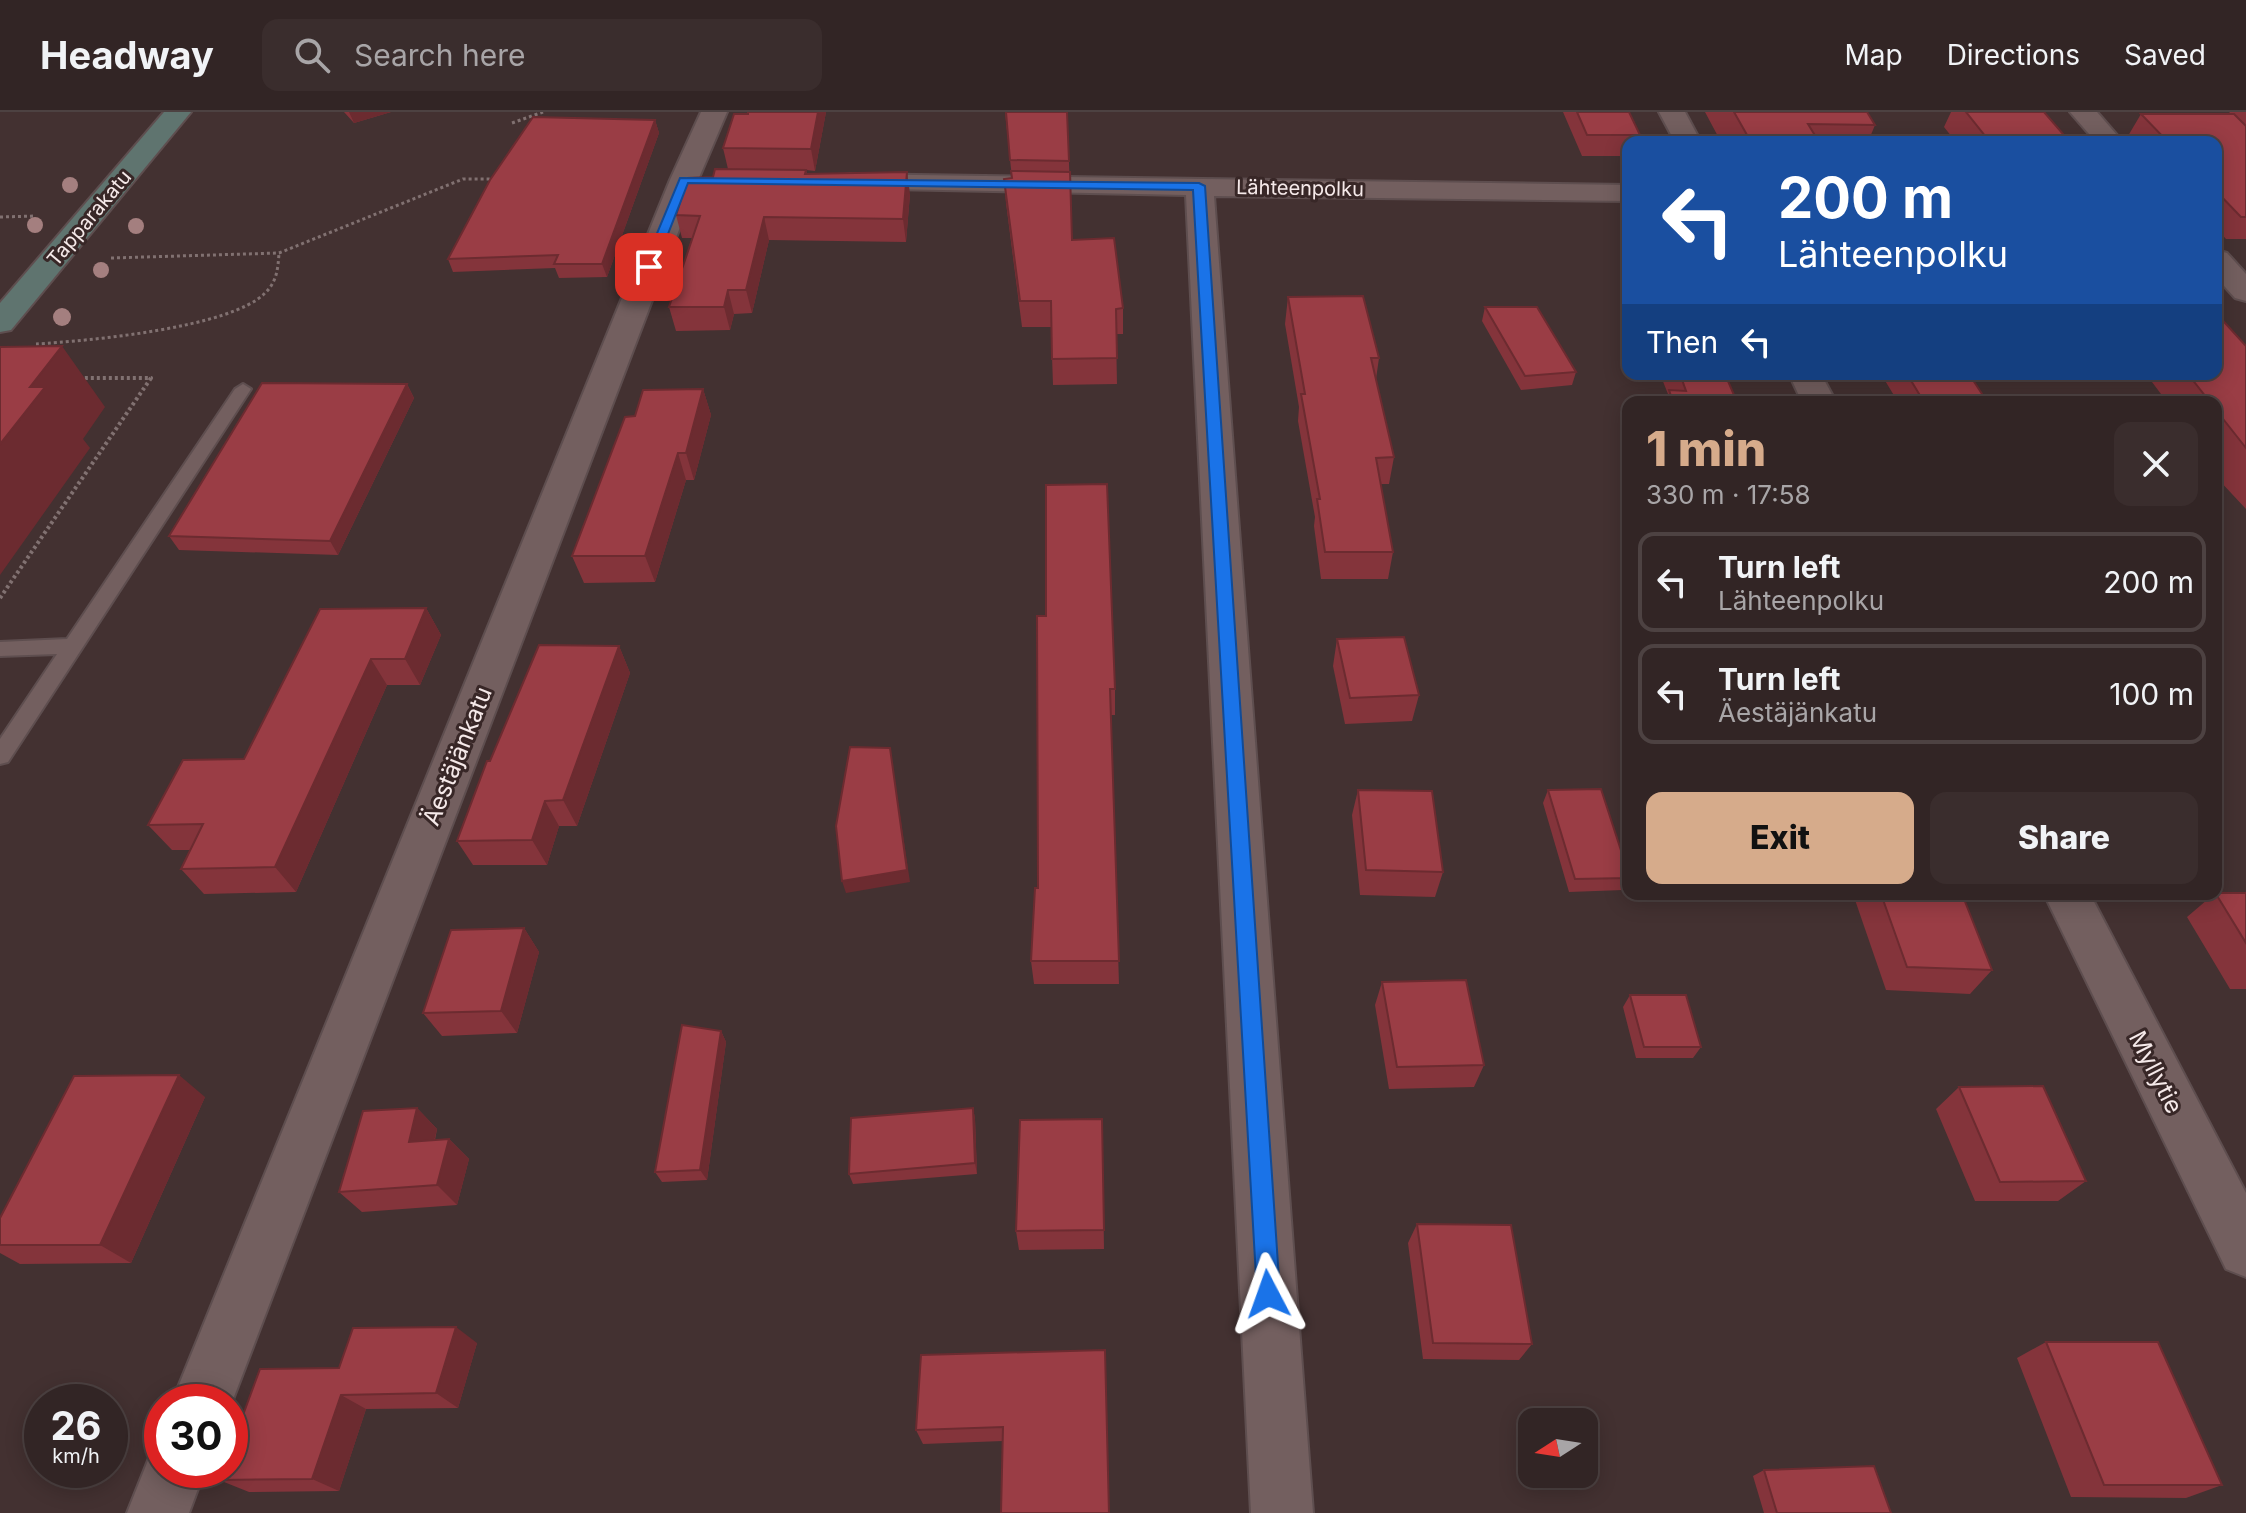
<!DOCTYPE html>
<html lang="en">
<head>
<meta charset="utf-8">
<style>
  :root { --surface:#322525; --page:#3a2d2d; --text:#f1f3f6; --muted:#a8a5a7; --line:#4d4242; --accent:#d6ab8b }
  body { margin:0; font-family:Inter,sans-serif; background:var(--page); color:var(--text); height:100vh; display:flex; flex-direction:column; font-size:30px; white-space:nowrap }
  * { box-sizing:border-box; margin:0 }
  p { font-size:26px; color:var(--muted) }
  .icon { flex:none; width:44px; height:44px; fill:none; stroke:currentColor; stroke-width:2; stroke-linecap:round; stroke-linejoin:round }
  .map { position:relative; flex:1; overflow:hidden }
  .side { position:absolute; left:1622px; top:284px; width:600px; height:504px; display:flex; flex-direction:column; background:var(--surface); border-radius:16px; box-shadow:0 4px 20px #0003,0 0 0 2px var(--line) }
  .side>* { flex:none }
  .top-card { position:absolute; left:1622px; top:24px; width:600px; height:244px; border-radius:16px; box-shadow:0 4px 20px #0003,0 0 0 2px var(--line); background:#1a4fa0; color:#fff; overflow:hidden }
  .needle { width:52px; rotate:258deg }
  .tools { position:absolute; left:1518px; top:1296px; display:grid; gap:16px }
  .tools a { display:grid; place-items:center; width:80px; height:80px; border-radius:16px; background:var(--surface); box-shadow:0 4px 20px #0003,0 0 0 2px var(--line); font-size:40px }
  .speed { position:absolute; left:24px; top:1272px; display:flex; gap:16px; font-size:40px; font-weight:700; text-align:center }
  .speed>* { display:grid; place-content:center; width:104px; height:104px; border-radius:50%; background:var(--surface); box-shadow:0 4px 20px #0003,0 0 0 2px var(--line); line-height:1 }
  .speed small { font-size:20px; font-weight:400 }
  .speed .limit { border:12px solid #d22; background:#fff; color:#111 }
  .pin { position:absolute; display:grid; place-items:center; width:68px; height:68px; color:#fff; margin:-34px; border-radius:16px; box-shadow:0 4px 12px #0006 }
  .me { position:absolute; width:88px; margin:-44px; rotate:356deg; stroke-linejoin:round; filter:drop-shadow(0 0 6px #0008) }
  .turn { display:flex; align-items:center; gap:28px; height:168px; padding:0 24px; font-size:36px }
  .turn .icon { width:104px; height:104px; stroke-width:2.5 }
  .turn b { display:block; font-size:56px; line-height:68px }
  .then { display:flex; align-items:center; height:76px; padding:0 24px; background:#0003; gap:16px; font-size:30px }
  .round { display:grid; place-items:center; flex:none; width:84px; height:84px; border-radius:16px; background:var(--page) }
  .headline { display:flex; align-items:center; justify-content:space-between; height:136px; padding:0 24px }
  h1 { font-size:48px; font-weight:800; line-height:60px; color:var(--accent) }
  .cta { display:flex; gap:16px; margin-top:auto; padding:16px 24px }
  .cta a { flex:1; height:92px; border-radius:16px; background:var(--accent); color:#111; font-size:32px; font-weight:800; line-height:92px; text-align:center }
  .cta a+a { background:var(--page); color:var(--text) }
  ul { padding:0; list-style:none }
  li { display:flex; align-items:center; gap:24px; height:100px; margin:0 16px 12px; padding:0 8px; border:4px solid var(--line); border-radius:16px }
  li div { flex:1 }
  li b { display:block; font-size:30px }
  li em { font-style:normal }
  header { display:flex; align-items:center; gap:48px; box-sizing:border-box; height:112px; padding:0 40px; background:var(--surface); border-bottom:2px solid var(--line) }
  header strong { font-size:38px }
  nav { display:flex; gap:44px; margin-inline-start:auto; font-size:28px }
  .search { width:560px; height:72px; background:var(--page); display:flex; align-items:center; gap:20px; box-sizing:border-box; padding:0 28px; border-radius:16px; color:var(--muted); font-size:30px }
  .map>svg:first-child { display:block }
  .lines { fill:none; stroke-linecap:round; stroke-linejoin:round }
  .service-casing { stroke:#5e4e4f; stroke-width:4 }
  .minor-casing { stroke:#5e4e4f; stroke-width:4 }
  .secondary-casing { stroke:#5e4e4f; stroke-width:4 }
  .path-far1 { stroke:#817171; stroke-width:3; stroke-dasharray:3 3; stroke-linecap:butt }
  .path { stroke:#817171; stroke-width:4; stroke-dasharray:3 3; stroke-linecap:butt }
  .service { fill:#735f5f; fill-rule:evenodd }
  .minor { fill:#735f5f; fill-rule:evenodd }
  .secondary { fill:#5f746f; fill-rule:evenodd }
  .tree { fill:#a47f7f }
  .wall { fill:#84343b }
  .shaded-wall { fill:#6c2b30 }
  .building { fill:#9a3d45; stroke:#6c2b30; stroke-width:2 }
  .route { fill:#1a73e8; stroke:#114b97; stroke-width:2 }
  .labels { text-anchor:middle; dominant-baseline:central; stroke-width:6; stroke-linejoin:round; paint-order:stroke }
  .far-street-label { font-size:20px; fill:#f5e9e9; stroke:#382727 }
  .street-label { font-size:24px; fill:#f5e9e9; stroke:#382727 }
</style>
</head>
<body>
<header>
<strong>Headway</strong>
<div class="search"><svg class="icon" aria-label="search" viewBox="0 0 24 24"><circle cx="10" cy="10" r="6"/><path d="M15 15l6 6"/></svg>Search here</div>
<nav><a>Map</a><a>Directions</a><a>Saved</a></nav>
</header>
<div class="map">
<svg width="2246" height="1401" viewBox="0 0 2246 1401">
  <rect width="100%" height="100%" fill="#433131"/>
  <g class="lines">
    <g class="service-casing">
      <path id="service" d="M243 272 251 277 8 650 0 652V627L57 542 0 544V530L67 527 235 277Z"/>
    </g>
    <g class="minor-casing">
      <path id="minor" d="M701 0H727L698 68 232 1290 230 1294V1290H172L670 68Z
        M1659 0H1685L1701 30H1675Z
        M2070 0H2097L2123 30H2096Z
        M850 62 1628 73V89L1214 84 1313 1401H1251L1186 83 840 76 836 70 840 64Z
        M2216 138 2227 141 2246 162V189L2235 186 2216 165Z
        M1789 262H1821L1836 290H1802Z
        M2044 782H2090L2246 1081V1165L2226 1157Z
        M162 1333V1358H205L189 1401H127L153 1336Z"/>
    </g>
    <g class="secondary-casing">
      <path id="secondary" d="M164 0H191L11 218 0 220V191Z"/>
    </g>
    <path class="path-far1" d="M512 11 543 0
      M0 105 35 104
      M111 146 279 141 463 67H495
      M36 232C87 229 231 216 265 181 277 170 278 156 279 141"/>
    <path class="path" d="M0 486 151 266H81"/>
    <use href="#service" class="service"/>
    <use href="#minor" class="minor"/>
    <use href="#secondary" class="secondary"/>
  </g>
  <g class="tree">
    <circle cx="70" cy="73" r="8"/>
    <circle cx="35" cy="113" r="8"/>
    <circle cx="136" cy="114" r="8"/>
    <circle cx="101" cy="158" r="8"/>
    <circle cx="62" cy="205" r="9"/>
  </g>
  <path class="wall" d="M344 0H391L354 11Z
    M826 0 815 59 806 58 807 62 910 82 906 130 769 128 752 201 734 202 730 218 676 219 669 195 692 126H682L676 103 713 65 728 57 723 36Z
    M1005 0H1067L1072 128 1123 196V222H1116L1117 272 1053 273 1051 215H1022L1006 91 1004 67 1012 66Z
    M1563 0H1629L1640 23 1638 30H1628V44H1582Z
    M1705 0H1867L1875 13 1868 30H1721Z
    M1951 0H2044L2070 30H1956L1944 15Z
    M2229 0H2246V127H2226L2216 116V30H2134L2128 24 2141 2H2231Z
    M655 8 659 21 607 165 559 166 555 156 453 160 448 147Z
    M1288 185 1379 246 1376 267 1394 345 1389 372H1381L1393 440 1388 467H1321L1314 414 1315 405 1298 309 1299 295 1285 212Z
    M1485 195 1576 260 1572 273 1521 278 1482 209Z
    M2246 234V397L2218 367 2222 362 2216 354V290H2167L2146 262H2216Z
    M1660 262H1725L1737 290H1665L1668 282Z
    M1881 262H1969L1986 288 1985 290H1898Z
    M407 272 414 286 338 443 179 438 169 424Z
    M703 277 711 303 694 368H686L655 470 584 471 572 444 635 304Z
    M426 496 441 523 420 573H387L296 780 204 782 181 757 190 738H172L148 713 244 647Z
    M1037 504 1115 577V603H1111L1119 872H1034L1031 849 1038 776Z
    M1337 527 1419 583 1412 609 1345 612 1333 554Z
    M619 534 630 561 577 714H559L547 753H473L457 729 490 649Z
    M1358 678 1443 760 1435 785 1360 783 1352 703Z
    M1548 678 1628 760V769L1623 778 1569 780 1543 691Z
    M2246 781V877H2230L2187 805 2214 782Z
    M1853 782H1962L1992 858 1970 882 1886 878Z
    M524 816 539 840 517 921 442 924 423 901Z
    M1382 870 1484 953 1474 975 1389 977 1375 893Z
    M1630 883 1701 935 1693 946H1636L1623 895Z
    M721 919 726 930 707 1068 662 1070 655 1060Z
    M1959 975 2086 1069 2058 1089H1975L1936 997Z
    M205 985 131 1151 20 1152 0 1141V1106Z
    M417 996 437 1017 435 1028 449 1027 469 1047 457 1093 362 1100 339 1080Z
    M973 996 975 1007 977 1062 853 1072 849 1062Z
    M1102 1007 1104 1137 1019 1138 1016 1119Z
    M1417 1112 1532 1232 1519 1248 1423 1247 1408 1131Z
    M2046 1230 2222 1373 2186 1386 2071 1385 2017 1246Z
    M477 1231 458 1296 366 1297 339 1379 249 1380 219 1368 339 1256Z
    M1105 1238 1003 1329 923 1332 916 1318Z
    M1764 1358 1891 1401H1764L1753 1364Z"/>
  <path class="shaded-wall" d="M349 0H391L354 11Z
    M818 0H826L815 59 811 37Z
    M655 8 659 21 607 165 602 152Z
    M907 60 910 82 906 130 903 107Z
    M764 105 769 128 752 201 746 178Z
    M728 178 734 202 730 218 724 195Z
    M62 234 105 295 83 327 90 336 0 463V332L30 275Z
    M407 272 414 286 338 443 330 429Z
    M703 277 711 303 694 368 686 341Z
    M678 341 686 368 655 470 645 444Z
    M426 496 441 523 420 573 405 547Z
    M619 534 630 561 577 714 563 688Z
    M371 547 387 573 296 780 275 755Z
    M890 636 910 770 846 781 842 769Z
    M545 689 559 714 547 753 532 728Z
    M524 816 539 840 517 921 501 899Z
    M721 919 726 930 707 1068 700 1058Z
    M179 963 205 985 131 1151 100 1133Z
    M417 996 437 1017 429 1050 409 1030Z
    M973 996 975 1007 977 1062 975 1051Z
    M449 1027 469 1047 457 1093 437 1073Z
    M456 1215 477 1231 458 1296 436 1281Z
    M341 1283 366 1297 339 1379 312 1367Z"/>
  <path class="building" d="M748 0H818L811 37 723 36 734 2H748Z
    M1006 0H1067L1069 49 1010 48Z
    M1577 0H1629L1640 23H1587Z
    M1734 0H1867L1875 13 1808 12 1819 30H1751Z
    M1966 0H2044L2070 30H1990Z
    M2141 2H2234L2246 14V105H2241L2216 79V30H2168Z
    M533 5 655 8 602 152H554L558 143 448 147 490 68Z
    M715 57 806 58 805 62 907 60 903 107 764 105 746 178H728L724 195H669L700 104 676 103 688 66 713 65Z
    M1011 59 1070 60 1072 128 1114 126 1123 196 1116 197 1117 246 1052 247 1051 189H1020L1004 67 1012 66Z
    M1363 184 1379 246H1371L1394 345 1376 346 1393 440H1325L1317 387H1320L1301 282H1305L1288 185Z
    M1485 195H1537L1576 260 1525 264Z
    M2216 201 2246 234V336L2216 298V290H2210L2188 262H2216Z
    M62 234 30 275H45L0 332V235Z
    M1680 262H1725L1737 290H1673L1669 278 1686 279Z
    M1907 262H1969L1986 288H1975L1976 290H1924Z
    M262 271 407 272 330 429 169 424Z
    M703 277 686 341H678L645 444H572L625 305 635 304 643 278Z
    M1107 372 1115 577H1110L1119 849H1031L1035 776H1038L1037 504H1046V373Z
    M426 496 405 547H371L275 755 181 757 203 712 148 713 183 648 244 647 320 497Z
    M1404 525 1419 583 1350 586 1337 527Z
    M539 533 619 534 563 688 545 689 532 728 457 729 487 649H490Z
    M850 635 890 636 907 758 842 769 836 714Z
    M1601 677 1628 760V766L1575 767 1548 678Z
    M1358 678 1432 679 1443 760 1366 758Z
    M2216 781H2246V831L2216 782Z
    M1881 782H1962L1992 858 1907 855Z
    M524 816 501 899 423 901 451 818Z
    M1466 868 1484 953 1397 955 1382 870Z
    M1630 883H1686L1701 935H1644Z
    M682 913 721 919 700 1058 655 1060Z
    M179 963 100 1133H0V1106L74 964Z
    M2043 974 2086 1069 2000 1070 1959 975Z
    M417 996 409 1030 449 1027 437 1073 339 1080 363 999Z
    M973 996 975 1051 849 1062 851 1006Z
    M1102 1007 1104 1118 1016 1119 1020 1008Z
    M1417 1112 1511 1113 1532 1232 1433 1231Z
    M456 1215 436 1281 341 1283 312 1367 219 1368 223 1358H230V1338L260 1257 339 1256 353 1216Z
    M2046 1230H2158L2222 1373H2104Z
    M1105 1238 1109 1401H1001L1003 1315 916 1318 921 1243Z
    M1874 1354 1891 1401H1777L1764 1358Z"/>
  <path class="route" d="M680 66 1199 71 1205 74 1280 1182 1276 1190 1268 1194 1260 1190 1257 1182 1193 78 688 71 655 155 645 158 643 155Z"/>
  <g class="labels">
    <g class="far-street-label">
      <text transform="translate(1300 76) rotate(1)">Lähteenpolku</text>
      <text transform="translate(89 106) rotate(-50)">Tapparakatu</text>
    </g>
    <g class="street-label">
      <text transform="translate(457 644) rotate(-68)">Äestäjänkatu</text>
      <text transform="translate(2156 960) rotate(63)">Myllytie</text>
    </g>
  </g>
</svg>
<div class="tools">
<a><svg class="needle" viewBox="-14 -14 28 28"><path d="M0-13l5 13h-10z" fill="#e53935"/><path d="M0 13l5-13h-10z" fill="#a8a5a7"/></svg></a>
</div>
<div class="speed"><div>26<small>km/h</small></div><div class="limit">30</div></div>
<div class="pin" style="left:649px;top:155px;background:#d93025"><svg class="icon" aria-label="arrive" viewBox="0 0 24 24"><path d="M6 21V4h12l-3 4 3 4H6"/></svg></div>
<svg class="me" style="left:1268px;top:1182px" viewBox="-20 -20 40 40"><path d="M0-17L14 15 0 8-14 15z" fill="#1a73e8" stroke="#fff" stroke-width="4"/></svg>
<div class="top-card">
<div class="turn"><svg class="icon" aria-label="left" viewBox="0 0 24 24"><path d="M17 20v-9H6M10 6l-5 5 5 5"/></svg><div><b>200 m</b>Lähteenpolku</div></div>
<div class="then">Then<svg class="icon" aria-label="left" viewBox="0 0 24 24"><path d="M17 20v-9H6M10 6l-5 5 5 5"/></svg></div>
</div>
<section class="side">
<div class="headline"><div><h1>1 min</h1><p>330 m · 17:58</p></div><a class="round"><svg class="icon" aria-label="close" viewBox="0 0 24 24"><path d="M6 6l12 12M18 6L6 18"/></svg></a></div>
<ul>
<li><svg class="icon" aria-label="left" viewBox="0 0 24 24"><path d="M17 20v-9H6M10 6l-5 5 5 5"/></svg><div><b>Turn left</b><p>Lähteenpolku</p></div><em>200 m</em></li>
<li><svg class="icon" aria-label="left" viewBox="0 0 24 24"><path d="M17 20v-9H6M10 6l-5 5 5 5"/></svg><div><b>Turn left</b><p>Äestäjänkatu</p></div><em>100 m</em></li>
</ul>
<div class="cta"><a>Exit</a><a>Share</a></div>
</section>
</div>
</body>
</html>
